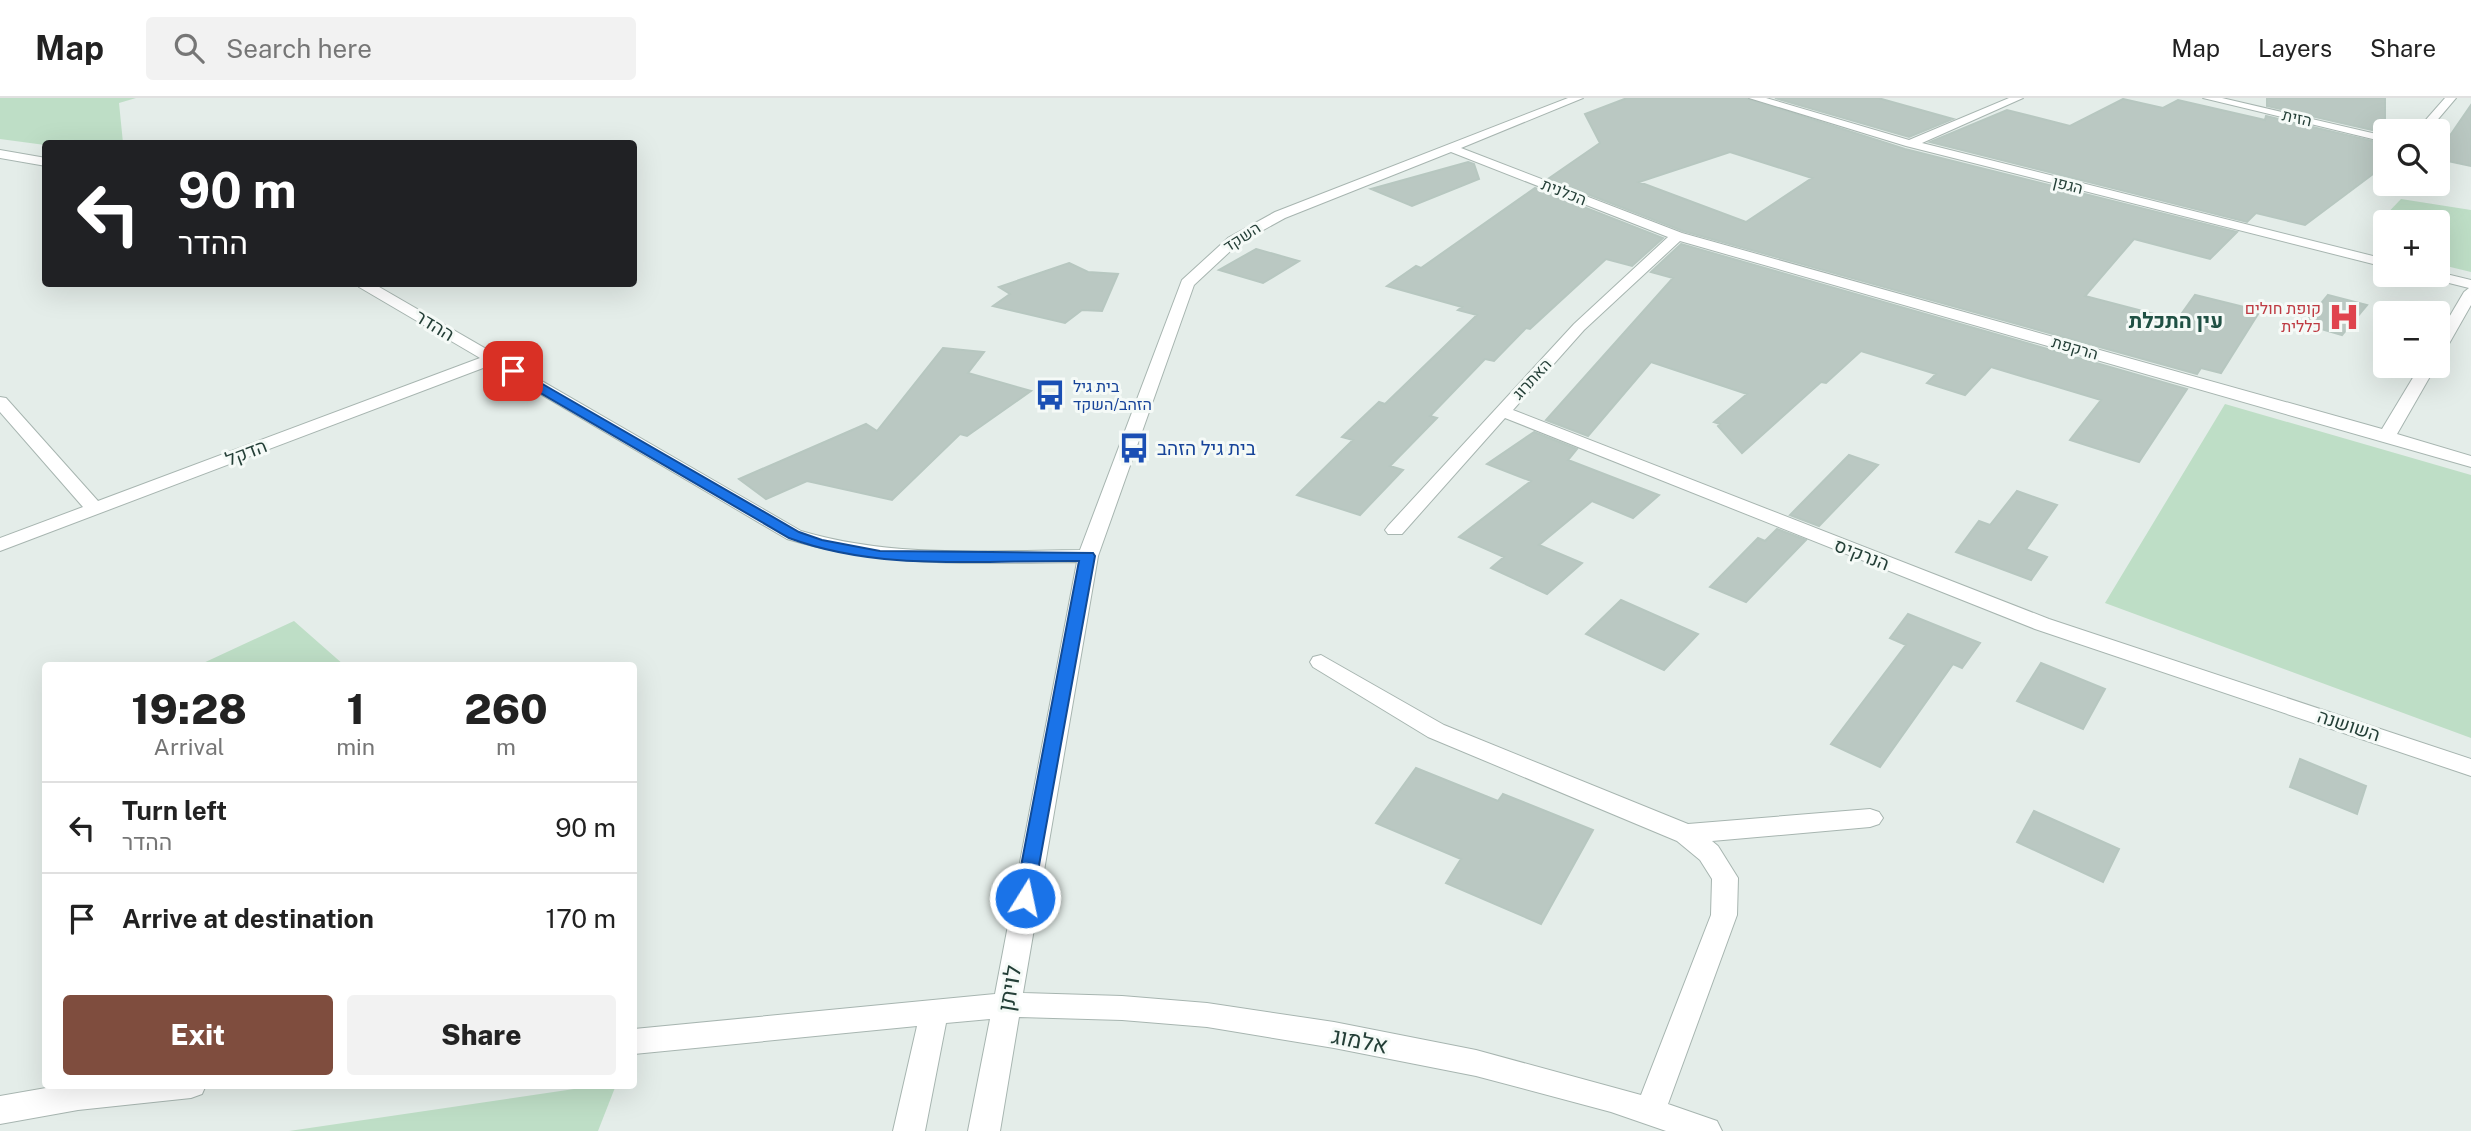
<!DOCTYPE html>
<html lang="en">
<head>
<meta charset="utf-8">
<style>
  :root { --surface:#fff; --page:#f2f2f2; --text:#222; --muted:#767676; --line:#e0e0e0; --accent:#7f4d3e }
  body { margin:0; font-family:"Public Sans",Heebo,sans-serif; background:var(--page); color:var(--text); height:100vh; display:flex; flex-direction:column; font-size:26px; white-space:nowrap }
  * { box-sizing:border-box; margin:0 }
  p { font-size:23px; color:var(--muted) }
  .icon { flex:none; width:38px; height:38px; fill:none; stroke:currentColor; stroke-width:2; stroke-linecap:round; stroke-linejoin:round }
  .map { position:relative; flex:1; overflow:hidden }
  .sheet { position:absolute; left:42px; top:564px; width:595px; height:427px; display:flex; flex-direction:column; background:var(--surface); border-radius:7px; box-shadow:0 7px 28px #0002 }
  .sheet>* { flex:none }
  .banner { position:absolute; left:42px; top:42px; width:595px; height:147px; border-radius:7px; box-shadow:0 7px 28px #0002; background:#202124; color:#fff; overflow:hidden }
  .buttons { position:absolute; left:2373px; top:21px; display:grid; gap:14px }
  .buttons a { display:grid; place-items:center; width:77px; height:77px; border-radius:7px; background:var(--surface); box-shadow:0 7px 28px #0002; font-size:35px }
  .pin { position:absolute; display:grid; place-items:center; width:60px; height:60px; color:#fff; margin:-30px; border-radius:14px; box-shadow:0 4px 10px #0006 }
  .me { position:absolute; width:77px; margin:-38px; rotate:10deg; stroke-linejoin:round; filter:drop-shadow(0 0 5px #0008) }
  .turn { display:flex; align-items:center; gap:24px; height:147px; padding:0 21px; font-size:32px }
  .turn .icon { width:91px; height:91px; stroke-width:2.5 }
  .turn b { display:block; font-size:49px; line-height:60px }
  .eta { display:flex; justify-content:space-evenly; align-items:center; height:119px; text-align:center }
  .eta b { font-size:42px; font-weight:800; line-height:49px }
  .action { display:flex; gap:14px; margin-top:auto; padding:14px 21px }
  .action a { flex:1; height:80px; border-radius:7px; background:var(--accent); color:#fff; font-size:28px; font-weight:800; line-height:80px; text-align:center }
  .action a+a { background:var(--page); color:var(--text) }
  ul { padding:0; list-style:none }
  li { display:flex; align-items:center; gap:21px; height:91px; padding:0 21px; border-top:2px solid var(--line) }
  li div { flex:1 }
  li b { display:block; font-size:26px }
  li em { font-style:normal }
  header { display:flex; align-items:center; gap:42px; box-sizing:border-box; height:98px; padding:0 35px; background:var(--surface); border-bottom:2px solid var(--line) }
  header strong { font-size:33px }
  nav { display:flex; gap:38px; margin-inline-start:auto; font-size:24px }
  .search { width:490px; height:63px; background:var(--page); display:flex; align-items:center; gap:18px; box-sizing:border-box; padding:0 24px; border-radius:7px; color:var(--muted); font-size:26px }
  .map>svg:first-child { display:block }
  .green { fill:#bedec6 }
  .building { fill:#bac8c2; stroke:#b7c7c0; stroke-width:2; fill-rule:evenodd }
  .lines { fill:none; stroke-linecap:round; stroke-linejoin:round }
  .minor-casing { stroke:#a7b5b0; stroke-width:2 }
  .minor { fill:#fff; fill-rule:evenodd }
  .route { fill:#1a73e8; stroke:#114b97; stroke-width:2 }
  .labels { text-anchor:middle; dominant-baseline:central; stroke-width:6; stroke-linejoin:round; paint-order:stroke }
  .far-street-label { font-size:16px; fill:#243f37; stroke:#f5faf7 }
  .far-health-label { font-size:16px; fill:#be3a42; stroke:#f5faf7; text-anchor:end }
  .far-transit-label { font-size:16px; fill:#164399; stroke:#f5faf7; text-anchor:start }
  .street-label { font-size:19px; fill:#243f37; stroke:#f5faf7 }
  .transit-label { font-size:19px; fill:#164399; stroke:#f5faf7; text-anchor:start }
  .far-district-label { font-size:21px; font-weight:bold; fill:#205144; stroke:#f5faf7 }
  .near-street-label { font-size:23px; fill:#243f37; stroke:#f5faf7 }
</style>
</head>
<body>
<header>
<strong>Map</strong>
<div class="search"><svg class="icon" aria-label="search" viewBox="0 0 24 24"><circle cx="10" cy="10" r="6"/><path d="M15 15l6 6"/></svg>Search here</div>
<nav><a>Map</a><a>Layers</a><a>Share</a></nav>
</header>
<div class="map">
<svg width="2471" height="1033" viewBox="0 0 2471 1033">
  <rect width="100%" height="100%" fill="#e4ede9"/>
  <path class="green" d="M0 0H136L119 5 123 45 45 47 0 41Z
    M2401 101 2471 112V174L2438 166V124H2385V129L2376 127Z
    M2225 306 2471 377V640L2105 505Z
    M294 523 344 567H199Z
    M601 987H616L598 1033H289Z"/>
  <path class="building" d="M1627 0H1746L1905 51 2237 134 2210 161 2134 141 2085 198 2177 222 2195 197 2260 213 2221 275 2201 270 2197 276 1683 133 1548 81 1600 45 1585 16ZM1730 54 1812 80 1746 124 1639 84Z
    M1775 0H1878L1953 21 1909 39Z
    M2267 0H2385V35L2267 8Z
    M2123 1 2163 10 2178 2 2265 22 2266 18 2385 46V67L2305 127 2256 115 2247 124 1930 44 2007 12 2070 28Z
    M2471 7V68L2438 61V55Z
    M1468 64 1474 66 1479 81 1412 108 1371 91Z
    M1535 90 1663 140 1632 168 1606 161 1530 231 1526 230 1494 263 1485 261 1430 318 1437 320 1390 368 1403 372 1360 417 1297 397 1353 342 1342 339 1379 304 1385 306 1477 217 1458 212 1462 209 1387 188 1416 168 1421 170Z
    M1681 146 2187 291 2139 364 2070 342 2101 302 1991 269 1965 297 1927 285 1936 276 1861 253 1826 285 1821 284 1742 355 1718 328 1720 326 1714 324 1747 296 1651 264 1588 338 1546 322 1673 180 1651 174Z
    M1256 151 1299 163 1263 185 1219 172Z
    M1069 165 1088 174 1118 176 1102 213 1082 212 1065 225 993 208 1010 196 999 189Z
    M2328 197 2367 207 2342 237 2304 226Z
    M943 250 984 254 968 275 1031 293 967 338 960 336 892 402 807 383 766 401 739 381 866 326 877 333Z
    M1534 334 1577 351 1568 362 1659 397 1633 420 1592 403 1539 447 1582 465 1547 496 1491 470 1504 459 1459 439 1531 383 1487 366Z
    M1849 357 1878 367 1819 428 1790 417Z
    M2017 393 2057 407 2026 451 2047 459 2031 482 1956 454 1979 423 1990 427Z
    M1777 431 1806 442 1746 504 1710 489 1758 440 1765 443Z
    M1621 502 1698 536 1664 572 1586 536Z
    M1908 516 1980 545 1962 570 1953 566 1880 669 1831 646 1906 547 1890 540Z
    M2041 565 2105 591 2083 631 2017 603Z
    M2300 661 2366 688 2357 716 2290 689Z
    M1416 670 1498 703 1503 696 1593 732 1541 826 1446 785 1461 761 1376 725Z
    M2034 713 2119 751 2103 784 2017 744Z"/>
  <g class="lines">
    <g class="minor-casing">
      <path id="minor" d="M1568 0H1583L1461 50 1682 135 2382 331 2420 268H2436L2397 336 2471 358V369L1680 143 1584 232 1513 312 2049 521 2471 661V678L2035 531 1505 320 1402 436H1388L1385 432 1388 428 1574 226 1668 139 1451 54 1285 120 1238 146 1194 187 1098 458 1023 895 1122 898 1207 905 1334 924 1476 952 1641 997 1711 817 1712 781 1700 762 1677 743 1428 639 1313 569 1310 564 1313 559 1321 557 1444 627 1688 726 1870 711 1879 714 1883 720 1879 726 1870 729 1712 743 1718 748 1738 780 1737 817 1668 1006 1717 1023 1722 1033H1666L1611 1014 1476 978 1334 950 1207 929 1122 922 1019 919 1000 1033H968L990 921 946 925 925 1033H893L917 928 634 956V931L995 896 1077 464C977 465 885 470 787 441L491 267 0 453V440L83 409 0 314V299L6 300 98 403 480 260 359 189 357 186H374L801 433C892 460 986 453 1080 452L1182 182 1228 140 1275 114Z
        M1749 0H1766L1909 42 2009 0H2023L1922 45 2385 161V169L1906 48Z
        M2203 0H2222L2385 38V44Z
        M2445 0H2456L2428 33H2416Z
        M0 52 46 60V68L0 60Z
        M2438 174 2471 182V207L2446 251 2438 256V238L2464 194 2469 190 2429 180 2427 177H2438Z
        M63 987H206L202 996 191 1000 78 1012 0 1026V998Z"/>
    </g>
    <use href="#minor" class="minor"/>
  </g>
  <path class="route" d="M513 269 799 434 822 442 880 453 1093 455 1095 458 1032 806 1025 808 1018 806 1015 800 1079 463C983 462 880 474 789 440L508 276 507 273Z"/>
  <defs>
    <g id="hospital-bare" transform="scale(2.415)"><path d="M-5-5h3v3.5h4V-5h3V5h-3V1.5h-4V5h-3Z" fill="#e0444e" stroke="#f5faf7" stroke-width="2.5" paint-order="stroke"/></g>
    <g id="bus-bare" transform="scale(2.415)"><path d="M-5-6H5V4H4V6H2V4H-2V6H-4V4H-5ZM-3.5-4V0h7V-4ZM-3.5 1.2v1.5H-2V1.2ZM2 1.2v1.5H3.5V1.2Z" fill="#1a4fb4" stroke="#f5faf7" stroke-width="2.5" paint-order="stroke"/></g>
  </defs>
  <g fill-rule="evenodd">
    <use href="#hospital-bare" x="2344" y="219"/>
    <use href="#bus-bare" x="1050" y="297"/>
    <use href="#bus-bare" x="1134" y="350"/>
  </g>
  <g class="labels">
    <g class="far-street-label">
      <text transform="translate(2297 20) rotate(13)">הזית</text>
      <text transform="translate(2068 87) rotate(14)">הגפן</text>
      <text transform="translate(1564 94) rotate(21)">הכלנית</text>
      <text transform="translate(1242 139) rotate(-33)">השקד</text>
      <text transform="translate(2075 250) rotate(16)">הרקפת</text>
      <text transform="translate(1532 281) rotate(-47)">האתרוג</text>
    </g>
    <g class="far-health-label">
      <text x="2321" y="210">קופת חולים<tspan x="2321" dy="18">כללית</tspan></text>
    </g>
    <g class="far-transit-label">
      <text x="1073" y="288">בית גיל<tspan x="1073" dy="18">הזהב/השקד</tspan></text>
    </g>
    <g class="street-label">
      <text transform="translate(435 227) rotate(31)">ההדר</text>
      <text transform="translate(246 354) rotate(-21)">הדקל</text>
      <text transform="translate(1862 456) rotate(21)">הנרקיס</text>
      <text transform="translate(2349 627) rotate(18)">השושנה</text>
    </g>
    <g class="transit-label">
      <text x="1157" y="350">בית גיל הזהב</text>
    </g>
    <g class="far-district-label">
      <text x="2176" y="222">עין התכלת</text>
    </g>
    <g class="near-street-label">
      <text transform="translate(1009 890) rotate(-80)">לויתן</text>
      <text transform="translate(1360 942) rotate(11)">אלמוג</text>
    </g>
  </g>
</svg>
<div class="buttons">
<a><svg class="icon" aria-label="search" viewBox="0 0 24 24"><circle cx="10" cy="10" r="6"/><path d="M15 15l6 6"/></svg></a>
<a>+</a>
<a>−</a>
</div>
<div class="pin" style="left:513px;top:273px;background:#d93025"><svg class="icon" aria-label="arrive" viewBox="0 0 24 24"><path d="M6 21V4h12l-3 4 3 4H6"/></svg></div>
<svg class="me" style="left:1025px;top:800px" viewBox="-20 -20 40 40"><circle r="17" fill="#1a73e8" stroke="#fff" stroke-width="3"/><path d="M0-11L8 9 0 5-8 9z" fill="#fff"/></svg>
<div class="banner">
<div class="turn"><svg class="icon" aria-label="left" viewBox="0 0 24 24"><path d="M17 20v-9H6M10 6l-5 5 5 5"/></svg><div><b>90 m</b>ההדר</div></div>
</div>
<section class="sheet">
<div class="eta">
<div><b>19:28</b><p>Arrival</p></div>
<div><b>1</b><p>min</p></div>
<div><b>260</b><p>m</p></div>
</div>
<ul>
<li><svg class="icon" aria-label="left" viewBox="0 0 24 24"><path d="M17 20v-9H6M10 6l-5 5 5 5"/></svg><div><b>Turn left</b><p>ההדר</p></div><em>90 m</em></li>
<li><svg class="icon" aria-label="arrive" viewBox="0 0 24 24"><path d="M6 21V4h12l-3 4 3 4H6"/></svg><div><b>Arrive at destination</b></div><em>170 m</em></li>
</ul>
<div class="action"><a>Exit</a><a>Share</a></div>
</section>
</div>
</body>
</html>
